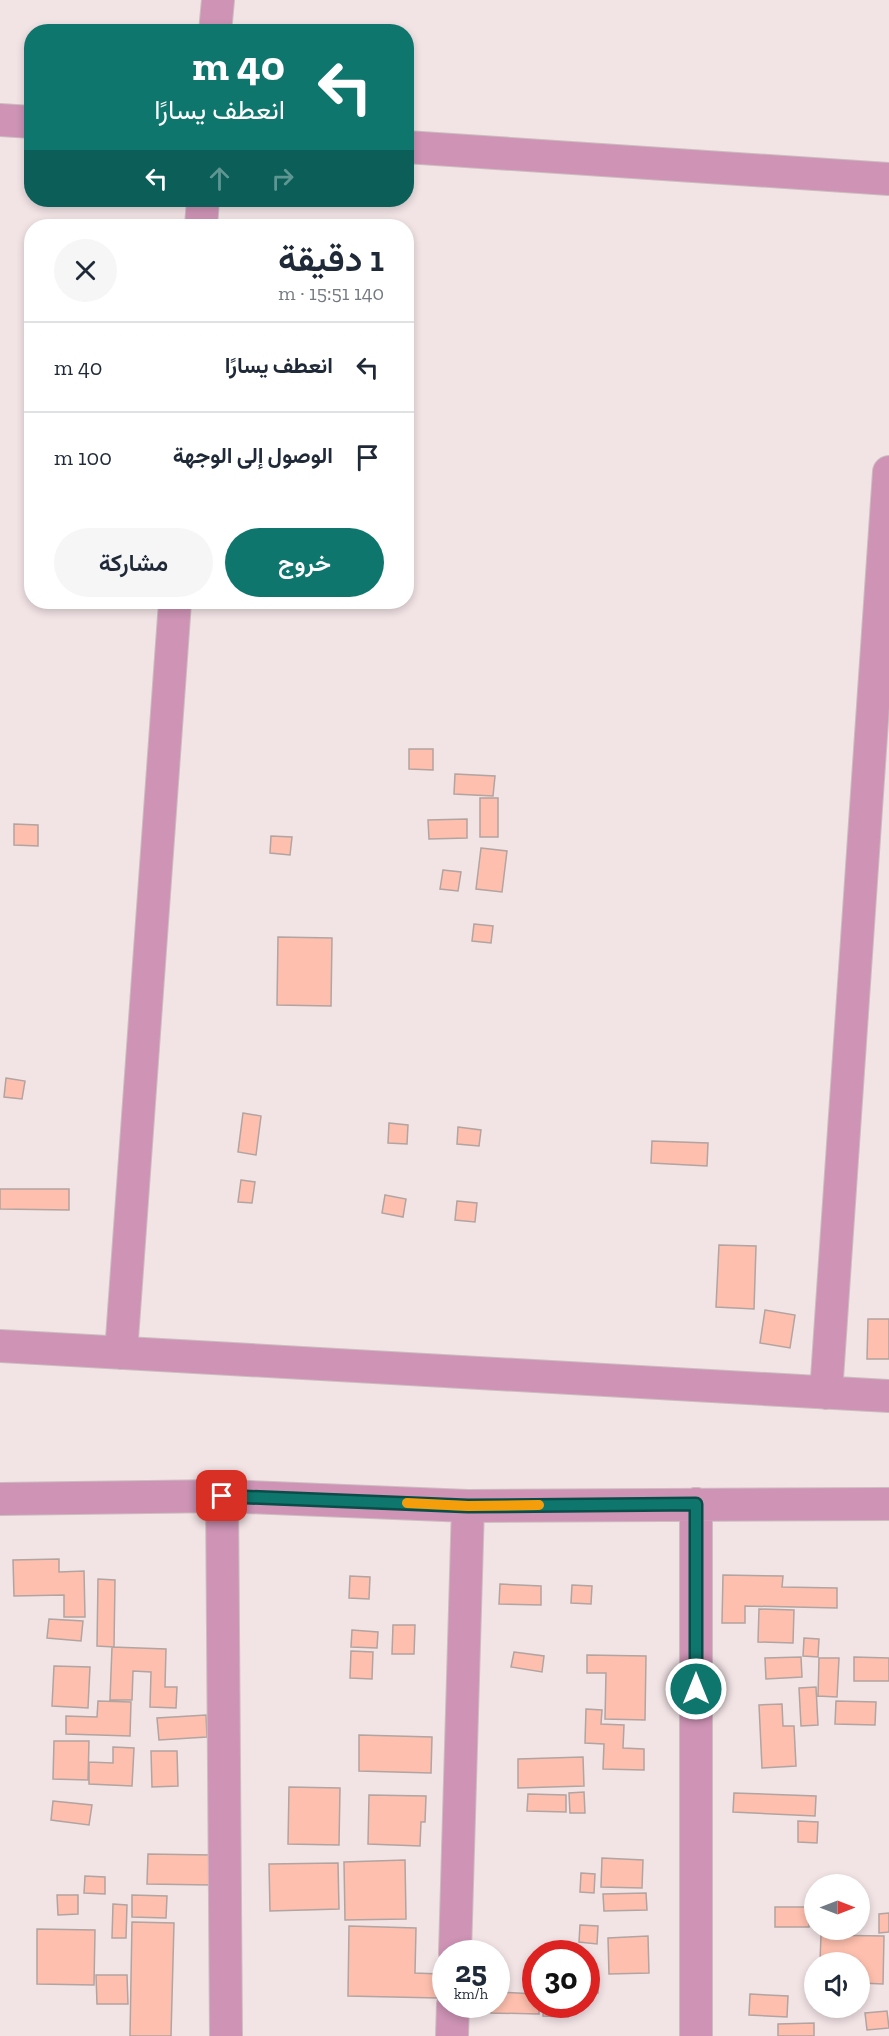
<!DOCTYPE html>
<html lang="ar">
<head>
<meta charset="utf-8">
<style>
  :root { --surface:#fff; --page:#f6f6f7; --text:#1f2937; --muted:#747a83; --line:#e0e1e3; --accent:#0f766e }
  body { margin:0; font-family:"Zilla Slab",Vazirmatn,serif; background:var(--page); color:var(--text); direction:rtl; height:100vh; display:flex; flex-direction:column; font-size:22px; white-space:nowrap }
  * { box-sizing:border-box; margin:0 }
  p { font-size:20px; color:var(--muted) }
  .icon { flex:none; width:33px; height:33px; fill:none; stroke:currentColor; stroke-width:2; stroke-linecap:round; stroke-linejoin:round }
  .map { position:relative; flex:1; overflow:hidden; direction:ltr }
  .side { position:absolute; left:24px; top:219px; width:390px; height:390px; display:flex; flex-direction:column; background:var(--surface); border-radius:24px; box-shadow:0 3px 9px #0003; direction:rtl }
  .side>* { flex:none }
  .banner { position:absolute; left:24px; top:24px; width:390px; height:183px; border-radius:24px; box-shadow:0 3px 9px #0003; direction:rtl; background:#0f766e; color:#fff; overflow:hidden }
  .needle { width:39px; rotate:90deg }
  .buttons { position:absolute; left:804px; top:1874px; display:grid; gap:12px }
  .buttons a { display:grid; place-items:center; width:66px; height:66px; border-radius:50%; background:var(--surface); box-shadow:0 3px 9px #0003; font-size:30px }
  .speed { position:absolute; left:432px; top:1940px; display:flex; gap:12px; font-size:30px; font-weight:700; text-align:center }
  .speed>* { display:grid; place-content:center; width:78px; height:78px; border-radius:50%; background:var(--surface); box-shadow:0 3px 9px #0003; line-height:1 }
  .speed small { font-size:15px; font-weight:400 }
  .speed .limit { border:9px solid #d22; background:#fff; color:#111 }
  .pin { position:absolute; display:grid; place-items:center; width:51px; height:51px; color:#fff; margin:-26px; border-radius:12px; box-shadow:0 3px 9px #0006 }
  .me { position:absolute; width:66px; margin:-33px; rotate:0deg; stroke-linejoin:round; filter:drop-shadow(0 0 4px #0008) }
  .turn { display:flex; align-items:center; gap:21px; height:126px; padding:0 30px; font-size:27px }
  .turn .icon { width:78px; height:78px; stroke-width:2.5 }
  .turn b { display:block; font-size:42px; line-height:51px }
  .lanes { display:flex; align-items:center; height:57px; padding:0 30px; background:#0003; justify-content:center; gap:30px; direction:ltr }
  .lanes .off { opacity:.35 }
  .round { display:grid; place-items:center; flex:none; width:63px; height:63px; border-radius:32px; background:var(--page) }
  .overview { display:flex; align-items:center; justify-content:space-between; height:102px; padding:0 30px }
  h1 { font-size:36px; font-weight:600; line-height:45px }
  .primary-button { display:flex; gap:12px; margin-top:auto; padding:12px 30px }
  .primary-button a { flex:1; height:69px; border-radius:36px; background:var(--accent); color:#fff; font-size:24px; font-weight:600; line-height:69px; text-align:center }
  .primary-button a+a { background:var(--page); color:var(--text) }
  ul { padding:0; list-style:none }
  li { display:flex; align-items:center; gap:18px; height:90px; padding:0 30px; border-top:2px solid var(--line) }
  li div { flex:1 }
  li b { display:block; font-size:22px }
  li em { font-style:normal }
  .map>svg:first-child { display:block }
  .building { fill:#febfae; stroke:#b2a4a0; stroke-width:1.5 }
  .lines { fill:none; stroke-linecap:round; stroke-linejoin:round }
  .street-casing { stroke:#cbbebf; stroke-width:34 }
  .street { stroke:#ce93b5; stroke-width:32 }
  .route-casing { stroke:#0a4d48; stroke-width:15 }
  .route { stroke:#0f766e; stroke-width:10 }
  .slow { stroke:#f59e0b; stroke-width:10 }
</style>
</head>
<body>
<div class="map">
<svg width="889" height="2036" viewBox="0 0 889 2036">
  <rect width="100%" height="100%" fill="#f2e3e5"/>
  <path class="building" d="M409 749H433V770L409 769Z
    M455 774 495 776 493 796 454 794Z
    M480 798H498V837H480Z
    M467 819V838L429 839 428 820Z
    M14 824 38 825V846L14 845Z
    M271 836 292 837 290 855 270 853Z
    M481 848 507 851 502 892 476 889Z
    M443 870 461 872 458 891 440 889Z
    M474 924 493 926 491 943 472 941Z
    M278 937 332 938 331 1006 277 1005Z
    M6 1078 25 1081 22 1099 4 1097Z
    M243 1113 261 1116 256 1155 238 1152Z
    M389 1123 408 1125 407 1144 388 1143Z
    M458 1127 481 1130 479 1146 457 1144Z
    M652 1141 708 1143 707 1166 651 1163Z
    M241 1180 255 1182 252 1203 238 1202Z
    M0 1189H69V1210L0 1209Z
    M385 1195 406 1199 403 1217 382 1213Z
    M457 1201 477 1203 475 1222 455 1220Z
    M719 1245 756 1246 754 1309 716 1307Z
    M765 1310 795 1315 790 1348 760 1343Z
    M868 1319H889V1359H867Z
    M59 1559V1572L84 1571 85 1617H64V1595L14 1596 13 1560Z
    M723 1575 783 1576 782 1587 837 1588V1608L745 1606V1623H722Z
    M350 1576 370 1577 369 1599 349 1598Z
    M98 1579 115 1580 114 1647 97 1646Z
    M500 1584 541 1586V1605L499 1604Z
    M572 1585 592 1586 591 1604 571 1603Z
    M759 1609 794 1610 793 1643 758 1642Z
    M49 1619 83 1621 81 1641 47 1638Z
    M393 1625H415L414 1654H392Z
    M352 1630 378 1632 377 1648 351 1647Z
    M804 1638 819 1639 818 1657 803 1656Z
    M112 1647 166 1649 165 1687H177L176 1708 150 1707 151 1672 133 1671 132 1700H110Z
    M351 1651 373 1652 372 1679 350 1678Z
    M514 1652 544 1656 542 1672 511 1667Z
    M587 1655 646 1656 645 1720 605 1719 606 1673H587Z
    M801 1657 802 1677 766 1679 765 1658Z
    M854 1657 889 1658V1681H854Z
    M819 1658H839L837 1697 818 1696Z
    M54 1666 90 1667 88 1708 52 1706Z
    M816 1687 818 1725 801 1726 799 1688Z
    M98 1701 131 1702 130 1736 66 1734V1716L97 1717Z
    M836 1701 876 1702 875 1725 835 1724Z
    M782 1704 783 1726H794L796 1766 762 1768 759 1705Z
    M586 1709 602 1710 601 1724 624 1725 623 1748 644 1749V1770L603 1769 604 1744 585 1743Z
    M206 1715 207 1737 159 1740 157 1718Z
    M359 1735 432 1737 431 1773 359 1771Z
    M54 1741H89L88 1780 53 1779Z
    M113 1747 134 1748 132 1786 89 1784V1762L113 1763Z
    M151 1751H177L178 1786 152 1787Z
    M583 1757 584 1786 518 1788V1759Z
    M289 1787 340 1788 339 1845 288 1844Z
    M584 1792 585 1813H570L569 1793Z
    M734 1793 816 1796 815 1816 733 1812Z
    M528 1794 566 1795V1812L527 1811Z
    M369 1795 426 1796 425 1822H421L420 1846 368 1844Z
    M53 1801 92 1805 89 1825 51 1820Z
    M798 1821 818 1822 817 1843 798 1842Z
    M148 1854 211 1855V1885L147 1884Z
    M602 1858 643 1860 642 1888 601 1887Z
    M405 1860 406 1919 345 1920 344 1862Z
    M338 1863 339 1909 270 1911 269 1864Z
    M581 1873 595 1874 594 1893 580 1892Z
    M85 1876 105 1877V1894L84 1893Z
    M646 1893 647 1910 604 1911 603 1894Z
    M57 1895H78V1914L58 1915Z
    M132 1895 167 1896 166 1918 132 1917Z
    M113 1904 127 1905 126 1938H112Z
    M775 1907H809V1927H775Z
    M889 1913V1932L879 1933V1914Z
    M132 1922 174 1923 171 2036H130Z
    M580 1925 598 1926 597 1944 579 1942Z
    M349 1926 416 1928 415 1973 439 1974 438 1998 348 1996Z
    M37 1929 95 1930 94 1985 37 1984Z
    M821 1935 884 1936 883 1984 860 1983V1962H820Z
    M648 1936 649 1973 609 1974 608 1938Z
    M96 1975H127L128 2004H97Z
    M586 1978H599L598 1993H586Z
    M496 1992 536 1994V2004H539V2014L491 2013 492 2004H496Z
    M750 1994 788 1996 787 2017 749 2015Z
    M544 2004H568V2017L543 2016Z
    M887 2011 889 2028 867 2030 865 2013Z
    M814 2023V2036H778V2024Z"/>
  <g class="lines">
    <g class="street-casing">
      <path id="street" d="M215 32 218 0
        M0 120 32 122
        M406 147 889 179
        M201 226 203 200
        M0 1346 889 1396
        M121 1353 175 602
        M826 1393 889 472
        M222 1496 226 2036
        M0 1499 222 1496 468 1506 889 1504
        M696 1504V2036
        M455 1953 468 1506
        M452 2036 453 2004"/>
    </g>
    <use href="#street" class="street"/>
  </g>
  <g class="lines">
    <g class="route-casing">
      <path id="route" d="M222 1496 468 1506 696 1504V1689"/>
    </g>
    <use href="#route" class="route"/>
    <path class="slow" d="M407 1503 468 1506 539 1505"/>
  </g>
</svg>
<div class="buttons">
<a><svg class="needle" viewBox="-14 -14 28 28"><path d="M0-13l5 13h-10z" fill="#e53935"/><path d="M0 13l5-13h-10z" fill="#747a83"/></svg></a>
<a><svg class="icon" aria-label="sound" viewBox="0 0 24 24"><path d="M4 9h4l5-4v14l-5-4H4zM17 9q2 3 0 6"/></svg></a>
</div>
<div class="speed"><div>25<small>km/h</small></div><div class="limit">30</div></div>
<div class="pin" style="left:222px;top:1496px;background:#d93025"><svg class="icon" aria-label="arrive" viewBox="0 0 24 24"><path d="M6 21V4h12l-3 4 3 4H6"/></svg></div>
<svg class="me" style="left:696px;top:1689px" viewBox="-20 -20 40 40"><circle r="17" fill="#0f766e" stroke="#fff" stroke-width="3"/><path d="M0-11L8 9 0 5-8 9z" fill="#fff"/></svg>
<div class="banner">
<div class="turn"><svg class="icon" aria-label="left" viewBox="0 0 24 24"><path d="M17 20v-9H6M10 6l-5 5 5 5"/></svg><div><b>40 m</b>انعطف يسارًا</div></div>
<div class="lanes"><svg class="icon" aria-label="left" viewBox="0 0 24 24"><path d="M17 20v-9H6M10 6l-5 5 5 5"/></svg><svg class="icon off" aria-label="ahead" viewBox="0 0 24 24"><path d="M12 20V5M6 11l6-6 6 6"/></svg><svg class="icon off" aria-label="right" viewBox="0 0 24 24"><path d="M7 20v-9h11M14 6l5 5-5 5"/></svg></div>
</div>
<section class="side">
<div class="overview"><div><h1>1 دقيقة</h1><p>140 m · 15:51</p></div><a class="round"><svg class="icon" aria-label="close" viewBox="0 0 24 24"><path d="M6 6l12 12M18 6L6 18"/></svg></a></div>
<ul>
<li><svg class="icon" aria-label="left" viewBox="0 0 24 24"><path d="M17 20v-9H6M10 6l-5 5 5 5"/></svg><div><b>انعطف يسارًا</b></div><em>40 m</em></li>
<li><svg class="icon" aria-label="arrive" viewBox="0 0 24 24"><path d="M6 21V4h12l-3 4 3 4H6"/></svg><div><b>الوصول إلى الوجهة</b></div><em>100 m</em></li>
</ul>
<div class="primary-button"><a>خروج</a><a>مشاركة</a></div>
</section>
</div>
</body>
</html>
